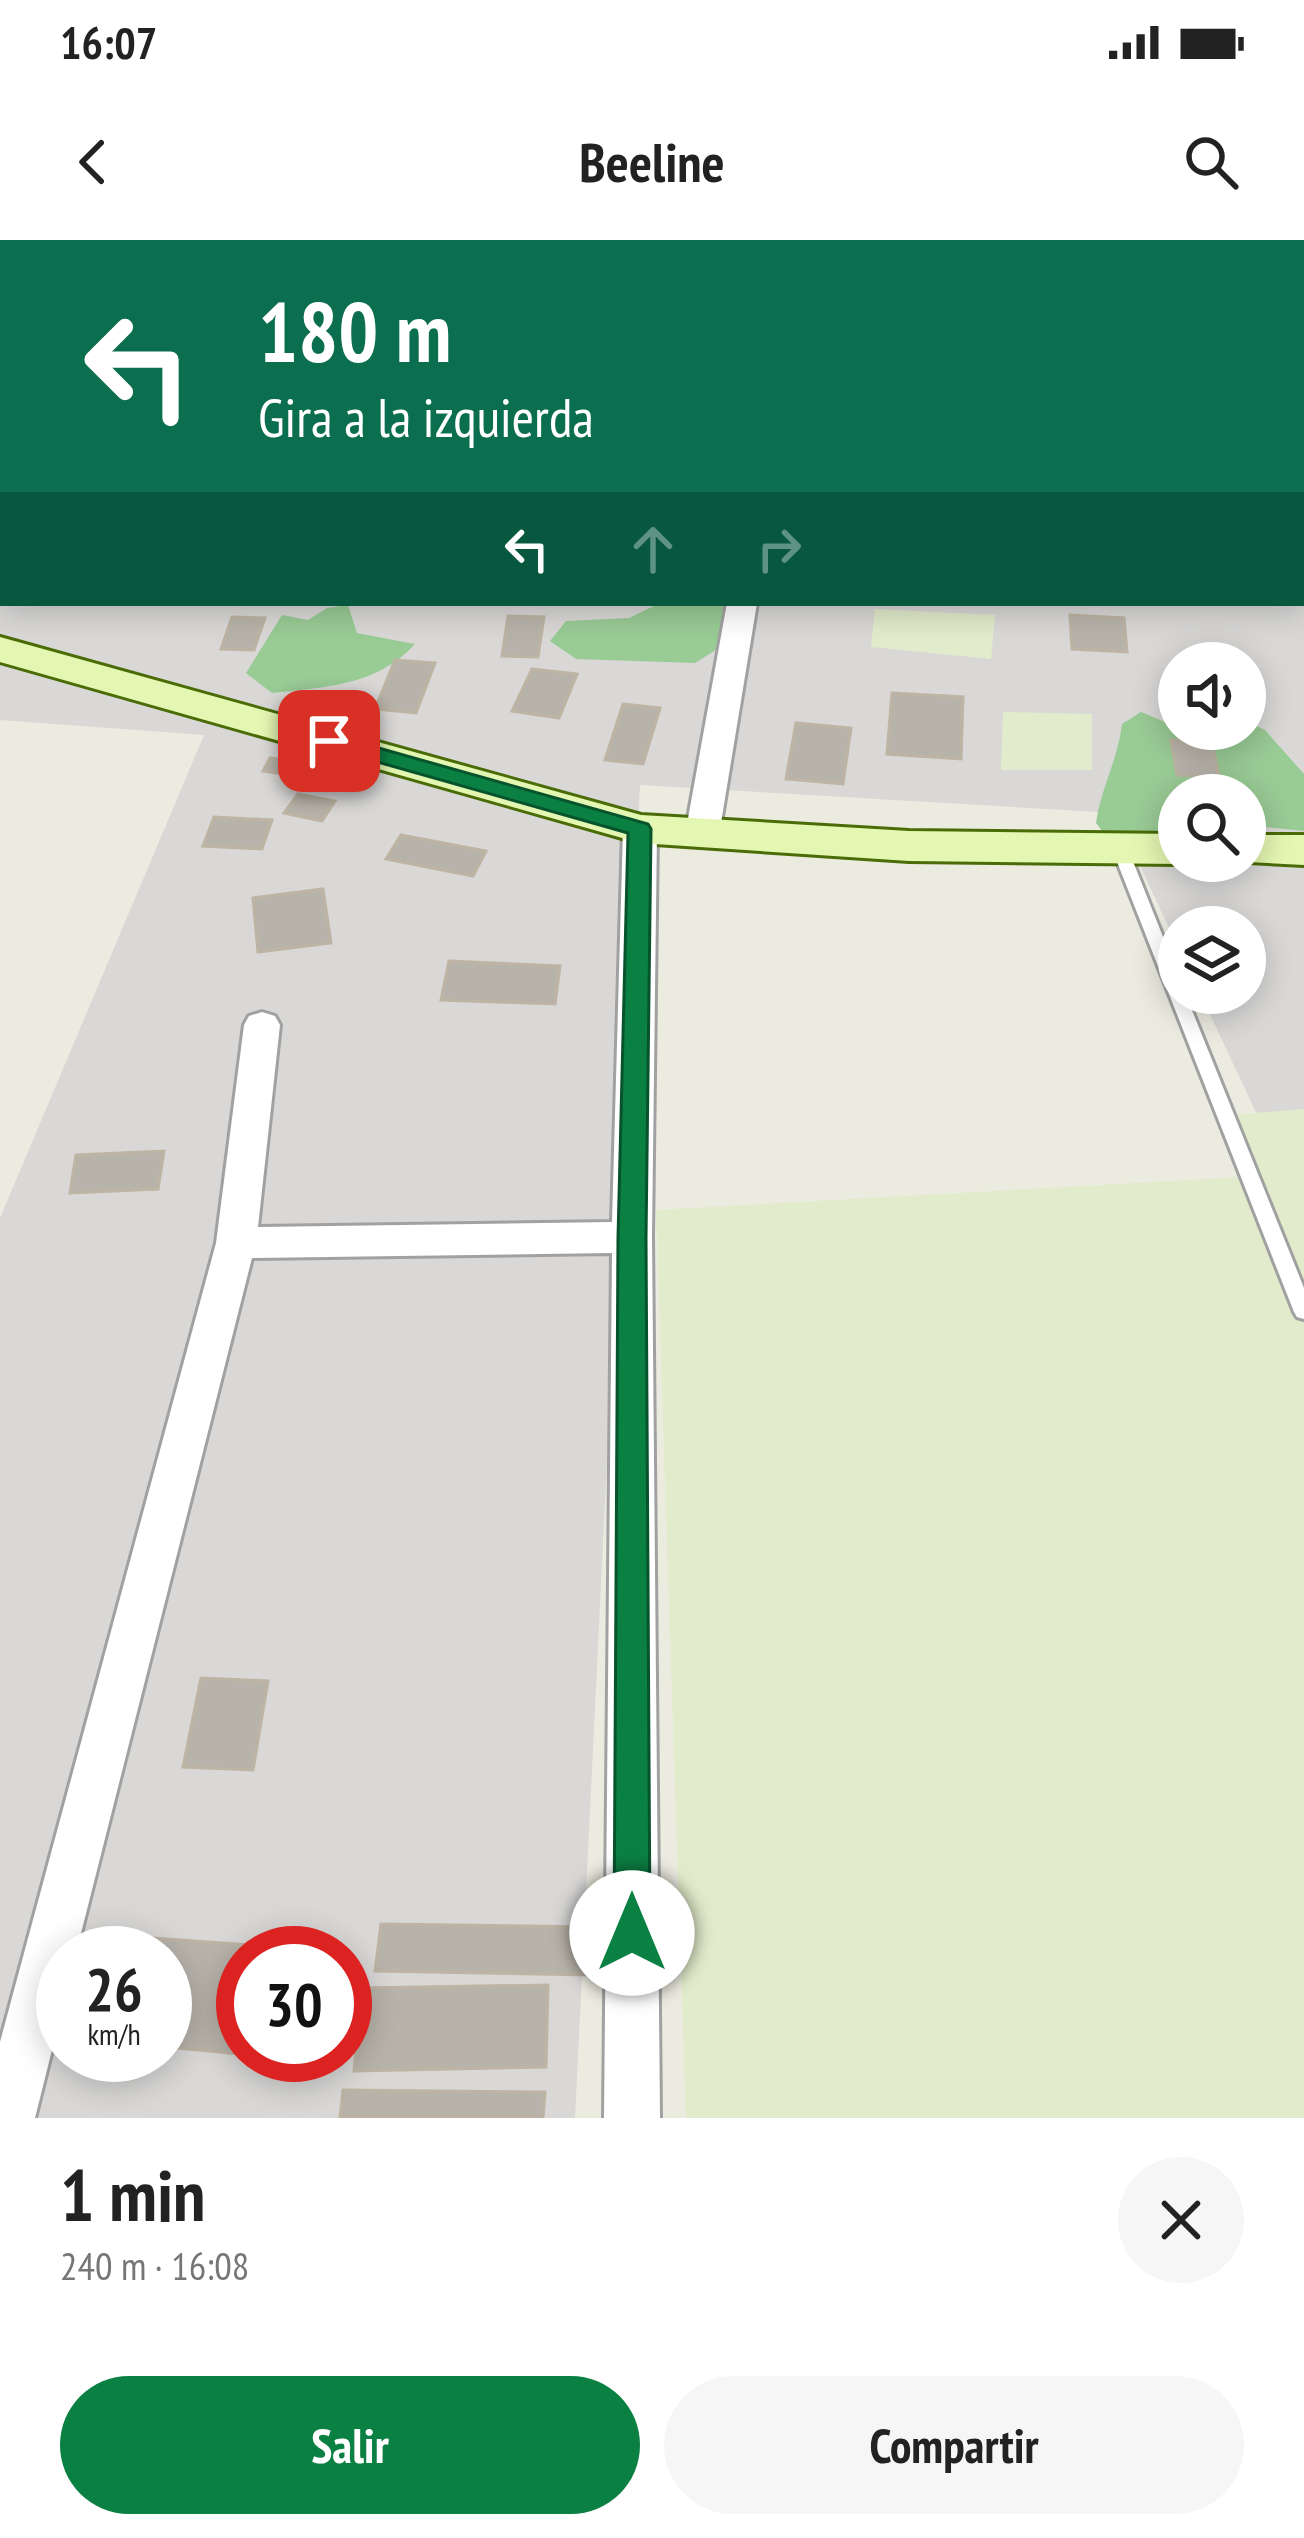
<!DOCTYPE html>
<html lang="es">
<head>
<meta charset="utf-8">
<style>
  :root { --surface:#fff; --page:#f6f6f6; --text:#222; --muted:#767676; --accent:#0b8043 }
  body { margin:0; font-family:"PT Sans Narrow",sans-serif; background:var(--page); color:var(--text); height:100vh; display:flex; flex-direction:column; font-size:45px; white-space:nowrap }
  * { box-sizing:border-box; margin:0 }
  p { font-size:39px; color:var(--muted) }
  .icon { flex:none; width:66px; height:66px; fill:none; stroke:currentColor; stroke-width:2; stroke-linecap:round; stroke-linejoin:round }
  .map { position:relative; height:1878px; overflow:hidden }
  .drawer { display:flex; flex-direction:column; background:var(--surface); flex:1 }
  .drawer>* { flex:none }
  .guide { position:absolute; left:0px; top:0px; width:1305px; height:366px; box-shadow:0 6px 30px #0003; background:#0b6e4f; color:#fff; overflow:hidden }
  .controls { position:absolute; left:1158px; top:402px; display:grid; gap:24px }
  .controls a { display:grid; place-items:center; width:108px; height:108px; border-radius:50%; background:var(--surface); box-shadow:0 6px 30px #0003; font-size:60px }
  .speed { position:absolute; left:36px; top:1686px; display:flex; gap:24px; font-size:60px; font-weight:700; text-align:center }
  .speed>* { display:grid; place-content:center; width:156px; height:156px; border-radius:50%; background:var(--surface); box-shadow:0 6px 30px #0003; line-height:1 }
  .speed small { font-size:30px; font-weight:400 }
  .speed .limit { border:18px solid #d22; background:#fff; color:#111 }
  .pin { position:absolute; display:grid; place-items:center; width:102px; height:102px; color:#fff; margin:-51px; border-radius:24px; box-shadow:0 6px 18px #0006 }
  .me { position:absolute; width:132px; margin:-66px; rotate:0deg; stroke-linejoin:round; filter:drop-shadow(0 0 9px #0008) }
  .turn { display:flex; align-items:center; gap:42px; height:252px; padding:0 60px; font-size:54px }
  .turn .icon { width:156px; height:156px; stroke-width:2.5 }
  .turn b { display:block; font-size:84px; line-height:102px }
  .lanes { display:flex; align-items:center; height:114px; padding:0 60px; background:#0003; justify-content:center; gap:60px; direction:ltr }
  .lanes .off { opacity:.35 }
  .round { display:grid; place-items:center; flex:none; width:126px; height:126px; border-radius:63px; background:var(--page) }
  .headline { display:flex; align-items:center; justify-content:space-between; height:204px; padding:0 60px }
  h1 { font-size:72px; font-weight:700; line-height:90px }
  .cta { display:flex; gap:24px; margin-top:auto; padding:24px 60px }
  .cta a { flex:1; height:138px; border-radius:72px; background:var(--accent); color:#fff; font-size:48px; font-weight:700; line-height:138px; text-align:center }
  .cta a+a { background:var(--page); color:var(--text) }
  .status { display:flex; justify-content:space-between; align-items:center; height:84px; padding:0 60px; background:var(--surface); direction:ltr }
  .status svg { height:33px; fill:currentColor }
  header { display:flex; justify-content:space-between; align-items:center; height:156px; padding:0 60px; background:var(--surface); font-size:54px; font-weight:700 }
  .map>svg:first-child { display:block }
  .residential { fill:#d9d8d7; fill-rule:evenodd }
  .farmland { fill:#e2ebcb }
  .forest { fill:#99cb95 }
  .building { fill:#b8b3aa; stroke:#bdb4a3; stroke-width:3 }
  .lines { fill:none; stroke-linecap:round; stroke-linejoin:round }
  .lane-casing { stroke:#a1a1a1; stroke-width:6 }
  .street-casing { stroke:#a1a1a1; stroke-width:6 }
  .secondary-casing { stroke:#4a6c07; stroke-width:6 }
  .lane { fill:#fff; fill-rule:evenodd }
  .street { fill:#fff; fill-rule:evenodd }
  .secondary { fill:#e4f7b2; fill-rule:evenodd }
  .route { fill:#0b8043; stroke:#07532c; stroke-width:3 }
</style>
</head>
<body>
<div class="status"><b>16:07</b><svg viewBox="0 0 49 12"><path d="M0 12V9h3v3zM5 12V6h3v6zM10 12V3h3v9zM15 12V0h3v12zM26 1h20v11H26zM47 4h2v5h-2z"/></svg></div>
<header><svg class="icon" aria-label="back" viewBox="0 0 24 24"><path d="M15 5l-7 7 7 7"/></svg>Beeline<svg class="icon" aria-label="search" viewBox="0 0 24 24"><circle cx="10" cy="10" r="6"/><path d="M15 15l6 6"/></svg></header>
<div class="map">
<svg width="1304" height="1878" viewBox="0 0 1304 1878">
  <rect width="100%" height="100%" fill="#ecebe0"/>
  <path class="residential" d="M0 0H1304V975L1200 753H1245V687H1179V709L1115 573 640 545 575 1878H0V978L204 495 0 480ZM3 3H1302V363H3ZM1179 423H1245V489H1179ZM1179 555H1245V621H1179ZM63 1713H165V1815H63ZM243 1713H345V1815H243Z"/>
  <path class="farmland" d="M875 369 995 375 991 419 871 407Z
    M1003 472 1092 474V530H1001Z
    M1304 869V1878H686L656 970 1243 937 1230 875Z"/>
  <path class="forest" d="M660 363H725L722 376 730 401 695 423 576 419 550 401 566 381 629 378Z
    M348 365 357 393 415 404C377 446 325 447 272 453L246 433 282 375 308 380 327 368Z
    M1141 472 1170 484 1179 478V489H1245V480L1265 490 1304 534V591L1245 585V555H1179V596L1111 602 1096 583C1101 548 1118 519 1122 484Z"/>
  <path class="building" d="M1070 375 1124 378 1127 412 1072 409Z
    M508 376 544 377 538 417 502 416Z
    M232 377 265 378 254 410 221 409Z
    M395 420 435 423 416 473 375 469Z
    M532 429 577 434 559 478 512 471Z
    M892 453 963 457 961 519 887 514Z
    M623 464 660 468 643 524 605 520Z
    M796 483 851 488 843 544 786 539Z
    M1171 500 1212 501 1219 537 1177 535Z
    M270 518 299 522 292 535 263 531Z
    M320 522 352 527 342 544 311 539Z
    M298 554 335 561 322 581 284 573Z
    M214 577 272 580 262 609 203 606Z
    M401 595 486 611 473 636 386 619Z
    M323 649 331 703 258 712 253 658Z
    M449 721 560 726 555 764 441 760Z
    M164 911 158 949 70 953 76 915Z
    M201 1438 268 1441 253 1530 183 1527Z
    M381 1684 595 1687 593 1735 375 1731Z
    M153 1698 264 1706 262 1713H243L241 1814 165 1807V1713H149Z
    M548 1745 546 1827 354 1831 361 1748Z
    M343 1850 545 1852 543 1878H340Z"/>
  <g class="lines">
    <g class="lane-casing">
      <path id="lane" d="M1120 604 1128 609 1179 737V753H1185L1304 1048V1079L1297 1077 1294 1072 1112 609Z"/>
    </g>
    <g class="street-casing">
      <path id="street" d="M1241 0H1263V3H1241Z
        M1302 277H1304V296H1302Z
        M727 363H757L719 595 714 602H690L685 595Z
        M640 579 652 582 657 589 652 997 660 1878H604L612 1013 252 1018 76 1713H63V1766L35 1878H0V1802L216 1003 244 785 249 776 262 772 275 776 280 785 258 987 612 982 623 589 628 582Z"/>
    </g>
    <g class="secondary-casing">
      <path id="secondary" d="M0 397 641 575 909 591 1179 594V621H1189L1179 624 909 621 640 603 0 422Z
        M1245 595H1304V625L1231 621H1245Z"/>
    </g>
    <use href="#lane" class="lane"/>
    <use href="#street" class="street"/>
    <use href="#secondary" class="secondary"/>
  </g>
  <path class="route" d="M329 494 648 584 651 589 646 998 650 1693 645 1705 632 1711 619 1705 614 1693 618 998 628 593 321 506V496Z"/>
</svg>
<div class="controls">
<a><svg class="icon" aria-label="sound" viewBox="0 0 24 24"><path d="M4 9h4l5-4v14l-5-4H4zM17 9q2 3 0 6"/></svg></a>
<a><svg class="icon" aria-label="search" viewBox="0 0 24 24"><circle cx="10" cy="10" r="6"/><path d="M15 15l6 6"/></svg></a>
<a><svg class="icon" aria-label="layers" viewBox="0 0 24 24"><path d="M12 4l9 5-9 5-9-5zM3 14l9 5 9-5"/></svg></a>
</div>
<div class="speed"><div>26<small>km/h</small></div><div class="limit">30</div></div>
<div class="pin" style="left:329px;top:501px;background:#d93025"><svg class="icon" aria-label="arrive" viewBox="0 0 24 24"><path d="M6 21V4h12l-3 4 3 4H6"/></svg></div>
<svg class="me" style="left:632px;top:1693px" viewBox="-20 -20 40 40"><circle r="19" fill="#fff"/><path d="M0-13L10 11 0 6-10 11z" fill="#0b8043"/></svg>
<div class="guide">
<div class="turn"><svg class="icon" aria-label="left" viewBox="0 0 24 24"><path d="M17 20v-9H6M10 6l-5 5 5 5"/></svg><div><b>180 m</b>Gira a la izquierda</div></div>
<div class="lanes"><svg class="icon" aria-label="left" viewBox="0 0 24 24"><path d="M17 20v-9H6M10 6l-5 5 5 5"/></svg><svg class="icon off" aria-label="ahead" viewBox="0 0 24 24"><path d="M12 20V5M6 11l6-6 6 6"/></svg><svg class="icon off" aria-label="right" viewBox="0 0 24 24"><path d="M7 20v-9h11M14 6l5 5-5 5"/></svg></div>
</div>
</div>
<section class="drawer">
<div class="headline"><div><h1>1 min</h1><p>240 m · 16:08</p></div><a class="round"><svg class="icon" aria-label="close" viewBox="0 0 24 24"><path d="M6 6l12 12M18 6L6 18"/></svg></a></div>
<div class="cta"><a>Salir</a><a>Compartir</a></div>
</section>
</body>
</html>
